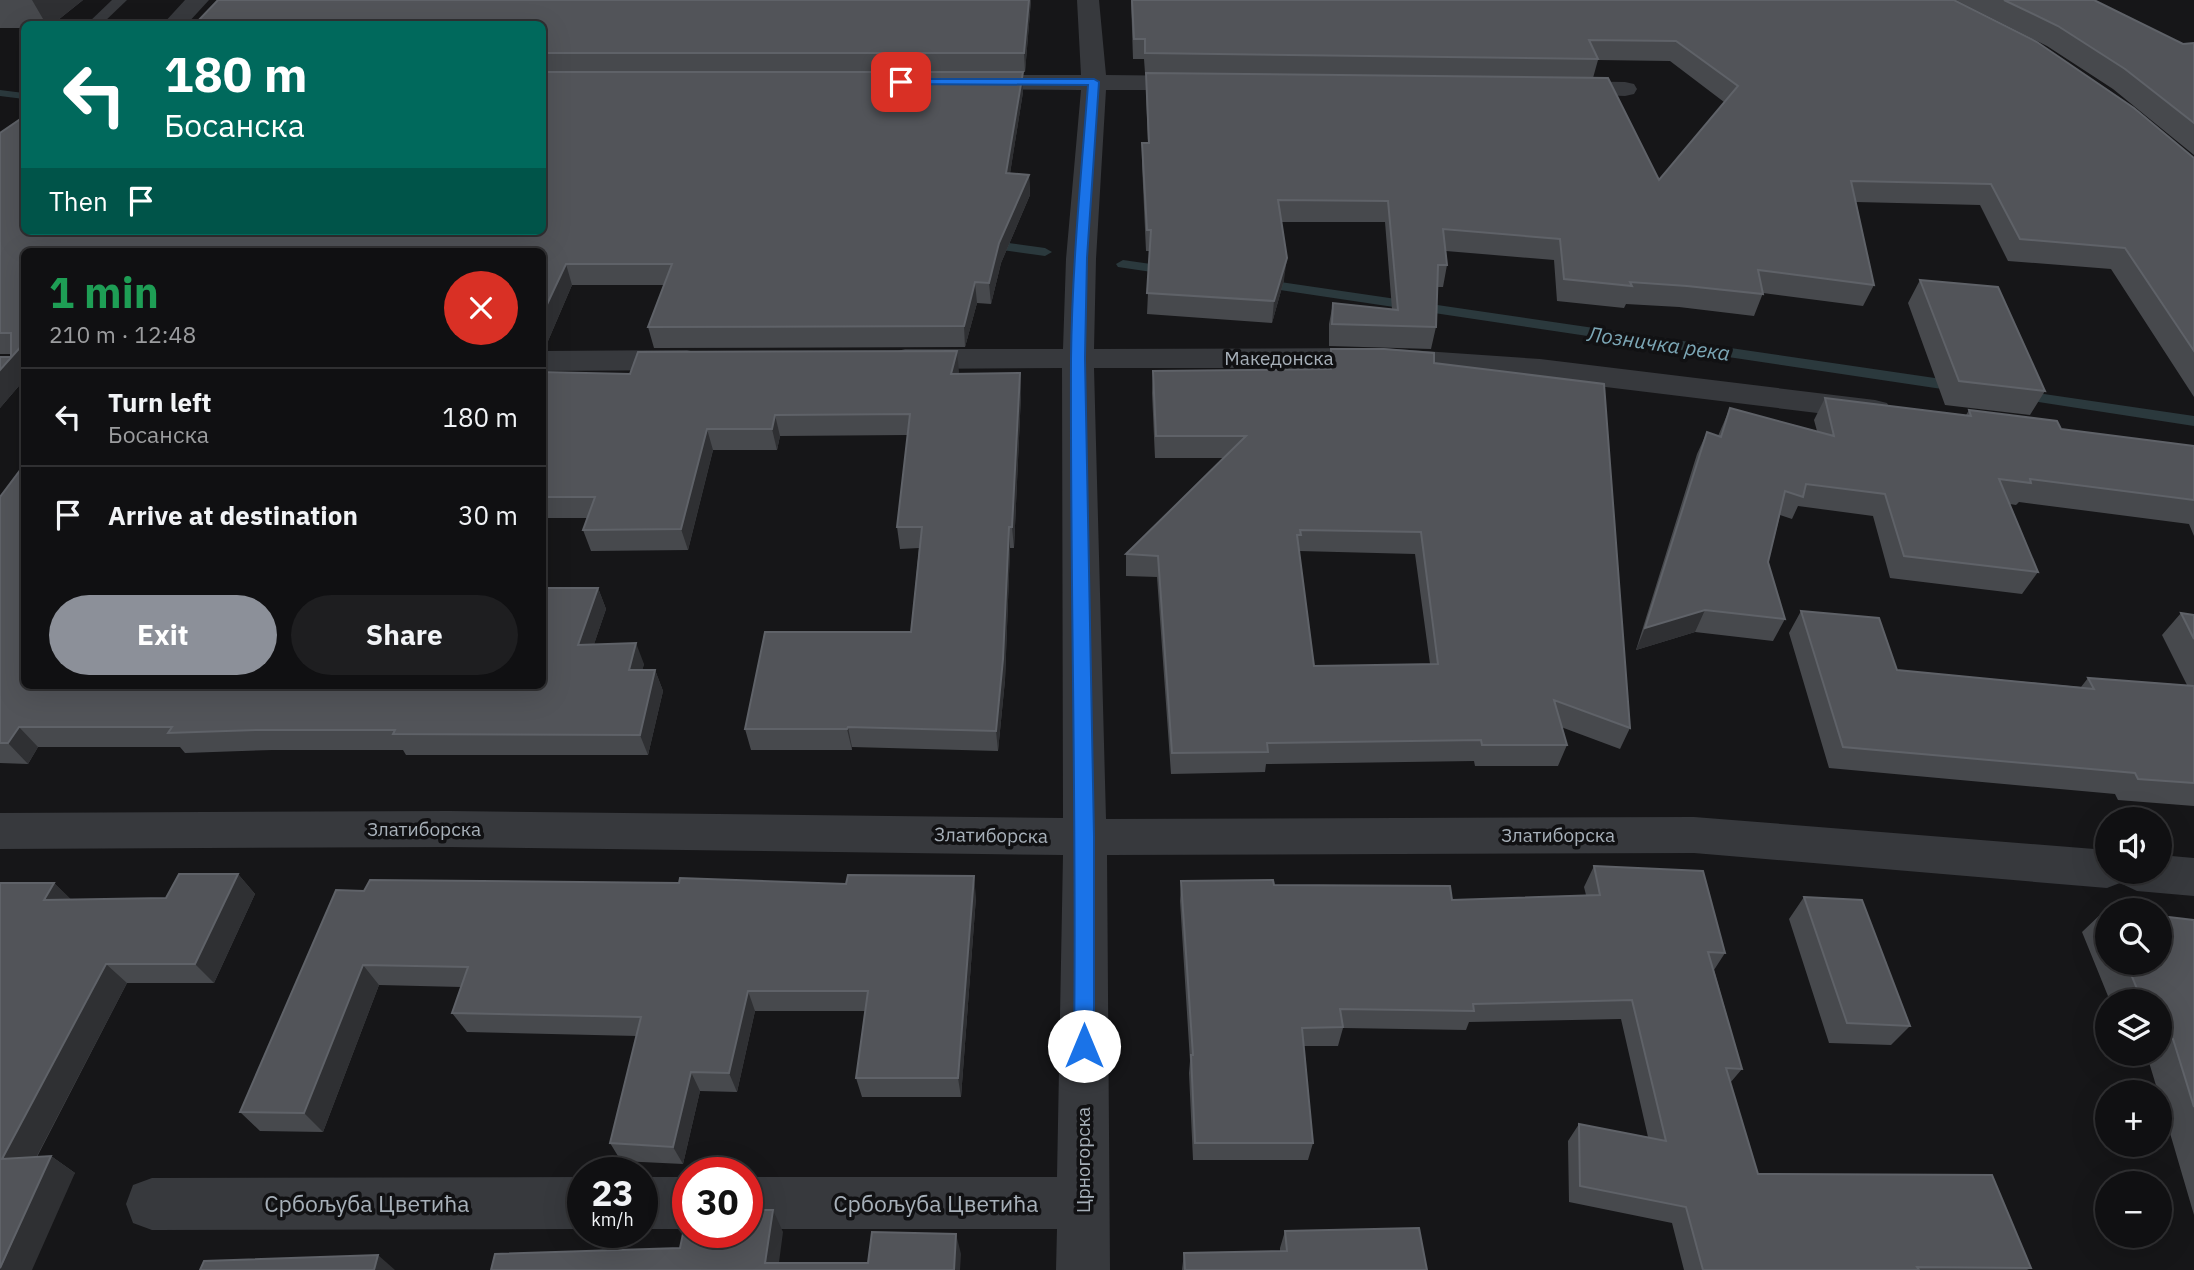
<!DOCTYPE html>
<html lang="en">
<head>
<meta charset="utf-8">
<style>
  :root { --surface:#101012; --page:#1e1e20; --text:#f1f3f6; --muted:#9c9d9f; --line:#303032; --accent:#8c9099 }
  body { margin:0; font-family:"IBM Plex Sans",sans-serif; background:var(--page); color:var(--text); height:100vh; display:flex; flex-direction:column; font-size:26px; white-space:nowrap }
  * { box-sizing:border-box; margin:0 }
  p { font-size:23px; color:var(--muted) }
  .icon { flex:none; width:38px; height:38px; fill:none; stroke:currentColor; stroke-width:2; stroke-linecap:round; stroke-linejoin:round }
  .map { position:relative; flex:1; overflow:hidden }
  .details { position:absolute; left:21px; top:248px; width:525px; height:441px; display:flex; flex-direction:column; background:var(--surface); border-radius:10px; box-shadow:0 7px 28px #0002,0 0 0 2px var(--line) }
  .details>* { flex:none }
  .banner { position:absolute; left:21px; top:21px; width:525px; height:214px; border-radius:10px; box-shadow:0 7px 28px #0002,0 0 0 2px var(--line); background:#00695c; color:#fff; overflow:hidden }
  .buttons { position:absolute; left:2095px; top:807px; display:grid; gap:14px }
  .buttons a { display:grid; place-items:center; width:77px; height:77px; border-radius:50%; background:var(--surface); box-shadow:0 7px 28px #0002,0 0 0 2px var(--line); font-size:35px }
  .speed { position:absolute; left:567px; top:1157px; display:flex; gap:14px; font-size:35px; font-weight:700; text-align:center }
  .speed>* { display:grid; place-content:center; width:91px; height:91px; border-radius:50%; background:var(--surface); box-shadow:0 7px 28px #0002,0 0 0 2px var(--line); line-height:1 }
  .speed small { font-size:18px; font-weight:400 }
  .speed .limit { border:10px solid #d22; background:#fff; color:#111 }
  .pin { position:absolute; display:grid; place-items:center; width:60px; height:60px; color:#fff; margin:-30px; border-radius:14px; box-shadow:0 4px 10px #0006 }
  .me { position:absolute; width:77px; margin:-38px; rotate:0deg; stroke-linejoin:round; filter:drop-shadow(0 0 5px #0008) }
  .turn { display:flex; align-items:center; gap:24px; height:147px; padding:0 28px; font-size:32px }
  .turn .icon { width:91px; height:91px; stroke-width:2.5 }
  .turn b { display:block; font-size:49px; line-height:60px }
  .then { display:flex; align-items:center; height:66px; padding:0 28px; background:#0003; gap:14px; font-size:26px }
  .round { display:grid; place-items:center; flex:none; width:74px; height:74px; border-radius:37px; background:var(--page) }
  .head { display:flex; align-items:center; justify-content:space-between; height:119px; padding:0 28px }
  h1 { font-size:42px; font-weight:700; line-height:52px; color:#1e9e55 }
  .button { display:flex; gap:14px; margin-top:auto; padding:14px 28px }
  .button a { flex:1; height:80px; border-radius:42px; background:var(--accent); color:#fff; font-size:28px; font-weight:700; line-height:80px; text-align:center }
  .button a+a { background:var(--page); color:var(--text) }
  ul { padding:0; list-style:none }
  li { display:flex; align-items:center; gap:21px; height:98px; padding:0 28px; border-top:2px solid var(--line) }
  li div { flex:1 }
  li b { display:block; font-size:26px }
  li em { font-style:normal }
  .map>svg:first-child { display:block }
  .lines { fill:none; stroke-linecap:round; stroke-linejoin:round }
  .stream { fill:#2b393d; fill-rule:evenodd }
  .lane { fill:#37393d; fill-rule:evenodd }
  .street { fill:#37393d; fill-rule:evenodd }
  .wall { fill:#47494d; fill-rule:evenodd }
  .shaded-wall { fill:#2f3033 }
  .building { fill:#525459; stroke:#5f6268; stroke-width:2; fill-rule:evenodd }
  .route { fill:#1a73e8; stroke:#114b97; stroke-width:2 }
  .labels { text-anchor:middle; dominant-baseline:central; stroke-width:7; stroke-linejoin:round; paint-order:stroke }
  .street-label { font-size:19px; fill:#a7b0b9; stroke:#111113 }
  .water-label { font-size:21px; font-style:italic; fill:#7ca7b6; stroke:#111113 }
  .near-street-label { font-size:23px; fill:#a7b0b9; stroke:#111113 }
</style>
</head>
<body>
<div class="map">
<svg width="2194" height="1270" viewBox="0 0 2194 1270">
  <rect width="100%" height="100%" fill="#161618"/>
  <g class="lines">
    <path class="stream" d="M0 90 24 93V99L0 96Z
      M986 240 1045 248 1052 252 1045 256 981 247 979 244Z
      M1123 260 1172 267 1179 271 1172 275 1118 267 1116 264Z
      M1259 279 1962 382 1969 387 1962 392 1254 286V280Z
      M2017 390 2194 416V426L2012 398 2010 395Z"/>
    <path class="lane" d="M112 0H127L102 24H87Z"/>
    <path class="street" d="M185 0H209L187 24H163Z
      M1077 0H1099L1106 75 1199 76 1208 78 1211 83 1208 88 1199 90H1106L1096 259 1094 349 1380 348 1540 359 1875 400 1887 403 1891 410 1887 417 1875 420 1540 379 1380 368H1094L1106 819 1694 817 2107 850V872H2160V855L2194 858V896L2137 891 2120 883 2107 888 1694 853 1107 855 1110 1270H1056L1057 1229H747V1177H1057L1063 855 449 847 0 849V813L449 811 1063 818 1062 368 905 369 894 366 889 359 894 352 905 349H1063L1066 259 1081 90 972 89 963 87 960 82 963 77 972 75H1081Z
      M1560 81 1625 82 1634 84 1637 89 1634 94 1625 96 1551 93 1548 88 1551 83Z
      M687 350 698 353 703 360 698 367 687 370 542 371V351Z
      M583 1177V1229L152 1230 133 1223 126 1204 133 1185 152 1178Z
      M642 1177H688V1229H642Z"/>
  </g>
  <path class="wall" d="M0 0H83L53 24H24V28H0Z
    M1031 0 1025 72H1023V92L1010 173 1029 175 1030 195 1001 263 991 304 977 303 965 347 654 348 648 327 664 285H572L545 348 542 349V252H24V380L0 408V357H11V354H0V133L24 231H542V24Z
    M1131 0H1954L2194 158V397L2111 269 2008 261 1980 205 1856 202 1874 285 1863 306 1763 293 1754 316 1679 307 1626 304 1624 308 1557 301 1554 260 1446 251 1447 265 1443 287H1437L1436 327 1431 349 1329 346V324L1333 303 1392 309 1385 222H1281L1284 280 1272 323 1147 314 1150 251H1146L1142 164V143H1148L1146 93V73H1145L1144 59H1133ZM1598 60 1670 61 1724 102 1659 180 1593 78Z
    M1956 0H2094L2183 44 2194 43V155L2113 89 2047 46Z
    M1920 280 2045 391 2030 415 1945 405 1908 303Z
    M1331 349 1434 363 1630 728 1620 749 1561 727 1567 745 1558 766H1475L1474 761 1266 764 1265 772 1171 774 1157 577 1126 576V554L1224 458H1155L1152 393 1153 371 1328 369ZM1299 551 1415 554 1430 664 1314 666Z
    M957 351 958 374 1020 373 1021 394 1014 548H1010L1005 680 998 751 852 747V750H751L745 729 911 632 919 548 900 549 897 527 908 435 780 436 777 450H713L688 550 591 551 583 530 587 518H542V372L630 374Z
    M1825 398 1966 415 1969 410 2061 429 2194 446V536L2189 524 2019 502 2016 505 2010 504 2038 572 2022 594 1890 578 1873 516 1798 506 1792 519 1780 515 1768 562 1785 619 1773 641 1695 632 1636 650 1697 454 1707 432 1718 436 1730 408 1817 431 1814 420Z
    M0 497 24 686H542L598 588 606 609 594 644 644 664 642 670H655L663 691 648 755H406L403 750H272L185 753 180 747H38L28 764 0 763Z
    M1801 611 1897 670 2081 687 2088 678 2187 685 2162 635 2181 613 2194 615V806L2118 800 2115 794 1829 768 1789 633Z
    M1594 866 1725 953 1714 970 1742 1069 1730 1083 1758 1174 2031 1268 2027 1270H1684L1672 1223 1569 1202 1568 1141 1579 1124 1648 1137 1621 1019 1469 1022 1466 1030 1343 1028 1338 1046H1304L1313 1143 1308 1160H1193L1189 1073 1190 1061 1180 901 1181 881 1274 885 1452 900 1586 895 1584 887Z
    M238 874 255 894 214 983H127L37 1157 51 1156 75 1173 0 1270 54 883 71 900 166 898Z
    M336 890 976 897 961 1097H862L856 1078 865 1011H755L737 1092 700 1091 683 1164 621 1161 610 1143 637 1036 467 1032 452 1013 461 987 379 985 323 1132 260 1131 240 1112Z
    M1804 897 1910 1026 1891 1045 1829 1043 1789 919Z
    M2104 911H2107V962H2160L2194 920V1215L2160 1099V1092H2158L2148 1059 2132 1057 2131 1054H2160V1001H2110L2082 932Z
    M1285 1231 1427 1270H1182L1184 1253 1280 1251V1248Z"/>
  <path class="shaded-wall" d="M32 0H83L53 24H46Z
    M1029 0H1031L1025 72 1024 53Z
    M1023 72V92L1007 193 1006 173Z
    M1029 175 1030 195 1001 263 991 304 989 283 999 243Z
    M1287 258 1284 280 1272 323 1274 301Z
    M566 264 572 285 545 348 542 349V315Z
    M975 282 977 303 965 347 964 326Z
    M24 343V380L0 408V370Z
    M957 351 959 372 953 395 951 374Z
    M1020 373 1021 394 1014 548 1012 527Z
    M775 415 780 436 777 450 772 429Z
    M707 429 713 450 688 550 681 529Z
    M1009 527 1010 548 1005 680 998 751 996 731Z
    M598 588 606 609 587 665 578 645Z
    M1705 610 1695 632 1636 650 1645 628Z
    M636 643 644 664 637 691 629 670Z
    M655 670 663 691 648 755 640 735Z
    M19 727 38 747 28 764 8 743Z
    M848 727 852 747V750L847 729Z
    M238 874 255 894 214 983 195 964Z
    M974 876 976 897 961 1097 958 1078Z
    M54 883 75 903 44 900Z
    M106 964 127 983 27 1175 2 1159Z
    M363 965 379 985 323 1132 304 1113Z
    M748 991 755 1011 737 1092 729 1073Z
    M691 1072 700 1091 683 1164 673 1147Z
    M51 1156 75 1173 32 1270H0Z
    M773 1210 783 1232 778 1270 765 1263Z
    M956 1234 961 1254 960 1270H954Z
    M378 1255 395 1270H374Z"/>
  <path class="building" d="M218 0H1029L1024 53H542V24H195Z
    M1132 0H1954L2037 42 2134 108 2194 158V351L2125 248 2020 239 1991 184 1851 181 1874 285 1758 270 1763 294 1687 286 1630 282 1632 286 1564 279 1560 239 1443 229 1447 265H1438L1436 327 1332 324 1333 303 1398 310 1388 201 1278 200 1287 258 1274 301 1147 293 1151 230H1147L1142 143H1149L1146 73 1608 78 1659 180 1738 86 1676 41 1589 40 1598 59 1145 53V39H1134Z
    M2004 0H2094L2183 44 2194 43V123L2125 69 2058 26Z
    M542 72H1023L1006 173 1029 175 999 243 989 283 975 282 964 326 648 327 672 264H566L542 315V252H24V343L0 370V357H11V333H0V133L22 118 24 119V231H542Z
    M1920 280 1998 287 2045 391 1959 381Z
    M1331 349H1384L1434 353V363L1604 384 1630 728 1554 700 1567 745H1482L1481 740 1267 743 1268 752 1172 753 1158 556 1126 554 1246 436H1156L1153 371 1331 369ZM1300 530 1421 532 1438 664 1314 666 1297 535H1301Z
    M957 351 951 374 1020 373 1012 527H1009L1003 659 996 731 848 727 847 729H745L765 632H911L922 527H897L910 414 775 415 772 429H707L681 529 583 530 595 497H542V372L630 374 638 352Z
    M1825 398 1971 416 1969 410 2057 421 2061 429 2194 446V500L2030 479 2031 483 1999 479 2038 572 1904 556 1885 494 1806 484 1803 497 1785 491 1768 562 1785 619 1705 610 1645 628 1707 432 1721 437 1730 408 1834 436Z
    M24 465V686H542V588H598L578 645 636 643 629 670H655L640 735 393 734 395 730H257L168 733 172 727H19L8 743H0V497Z
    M1801 611 1879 618 1897 670 2094 689 2088 678 2194 686V783L2138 779 2135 773 1843 747Z
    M2181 613 2194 615V639Z
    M1594 866 1703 871 1725 953 1708 952 1742 1069 1726 1068 1758 1174 1992 1175 2031 1268 1917 1267 1919 1270H1703L1686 1207 1580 1186 1579 1124 1666 1141 1632 1000 1473 1004 1474 1011 1340 1009 1343 1027 1302 1028 1313 1143H1195L1191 1055H1193L1181 881 1273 880 1274 885 1450 886 1452 900 1600 895Z
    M179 874H238L195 964H106L2 1159 51 1156 0 1268V883H54L44 900 166 898Z
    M848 875 974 876 958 1078H856L868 991H748L729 1073 691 1072 673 1147 610 1143 641 1017 452 1013 468 967 363 965 304 1113 240 1112 336 890 364 891 370 880 679 883 680 878 846 884Z
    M1804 897 1862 900 1910 1026 1847 1023Z
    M2160 916 2194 920V1107L2173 1039 2160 1038V1001H2142L2126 962H2160Z
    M688 1210V1232H747V1210H773L765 1263H868L872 1232 956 1234 954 1270H491L495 1254 680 1248Z
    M1419 1228 1427 1270H1185L1184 1253 1287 1251 1285 1231Z
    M378 1255 374 1270H200L204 1261Z"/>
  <path class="route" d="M901 79H1094L1099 82 1087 258 1085 358 1094 836V1046L1091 1053 1084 1055 1077 1053 1074 1046C1077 817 1070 588 1071 359 1072 267 1081 176 1088 85L897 84V80Z"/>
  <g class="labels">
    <g class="street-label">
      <text x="1279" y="358">Македонска</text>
      <text x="424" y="829">Златиборска</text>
      <text transform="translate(991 835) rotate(1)">Златиборска</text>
      <text x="1558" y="835">Златиборска</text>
      <text transform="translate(1083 1160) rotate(-90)">Црногорска</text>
    </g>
    <g class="water-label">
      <text transform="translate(1659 343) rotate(8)">Лозничка река</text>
    </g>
    <g class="near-street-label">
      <text x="367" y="1203">Србољуба Цветића</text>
      <text x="936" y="1203">Србољуба Цветића</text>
    </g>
  </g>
</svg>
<div class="buttons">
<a><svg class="icon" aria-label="sound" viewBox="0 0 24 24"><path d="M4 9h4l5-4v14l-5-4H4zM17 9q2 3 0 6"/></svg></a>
<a><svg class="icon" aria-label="search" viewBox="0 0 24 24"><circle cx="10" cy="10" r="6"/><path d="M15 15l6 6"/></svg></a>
<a><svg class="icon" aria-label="layers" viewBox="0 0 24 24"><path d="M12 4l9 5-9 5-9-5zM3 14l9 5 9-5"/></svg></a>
<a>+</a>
<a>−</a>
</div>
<div class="speed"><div>23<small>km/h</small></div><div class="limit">30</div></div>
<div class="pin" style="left:901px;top:82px;background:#d93025"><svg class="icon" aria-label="arrive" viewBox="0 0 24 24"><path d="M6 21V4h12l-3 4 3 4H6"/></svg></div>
<svg class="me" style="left:1084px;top:1046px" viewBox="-20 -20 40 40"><circle r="19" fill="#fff"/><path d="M0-13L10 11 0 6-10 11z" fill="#1a73e8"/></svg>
<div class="banner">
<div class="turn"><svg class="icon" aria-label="left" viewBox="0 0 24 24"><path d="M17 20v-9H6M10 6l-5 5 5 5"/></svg><div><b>180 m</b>Босанска</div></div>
<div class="then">Then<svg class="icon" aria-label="arrive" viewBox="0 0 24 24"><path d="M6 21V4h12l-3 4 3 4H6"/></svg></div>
</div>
<section class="details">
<div class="head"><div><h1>1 min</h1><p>210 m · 12:48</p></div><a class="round" style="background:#d93025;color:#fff"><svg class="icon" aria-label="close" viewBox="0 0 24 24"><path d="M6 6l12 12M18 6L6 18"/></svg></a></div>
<ul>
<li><svg class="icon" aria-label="left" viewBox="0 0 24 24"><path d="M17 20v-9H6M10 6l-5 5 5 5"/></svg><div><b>Turn left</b><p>Босанска</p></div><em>180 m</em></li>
<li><svg class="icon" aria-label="arrive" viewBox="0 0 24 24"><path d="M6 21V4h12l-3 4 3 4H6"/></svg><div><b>Arrive at destination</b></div><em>30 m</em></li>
</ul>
<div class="button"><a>Exit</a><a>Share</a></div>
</section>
</div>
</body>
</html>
